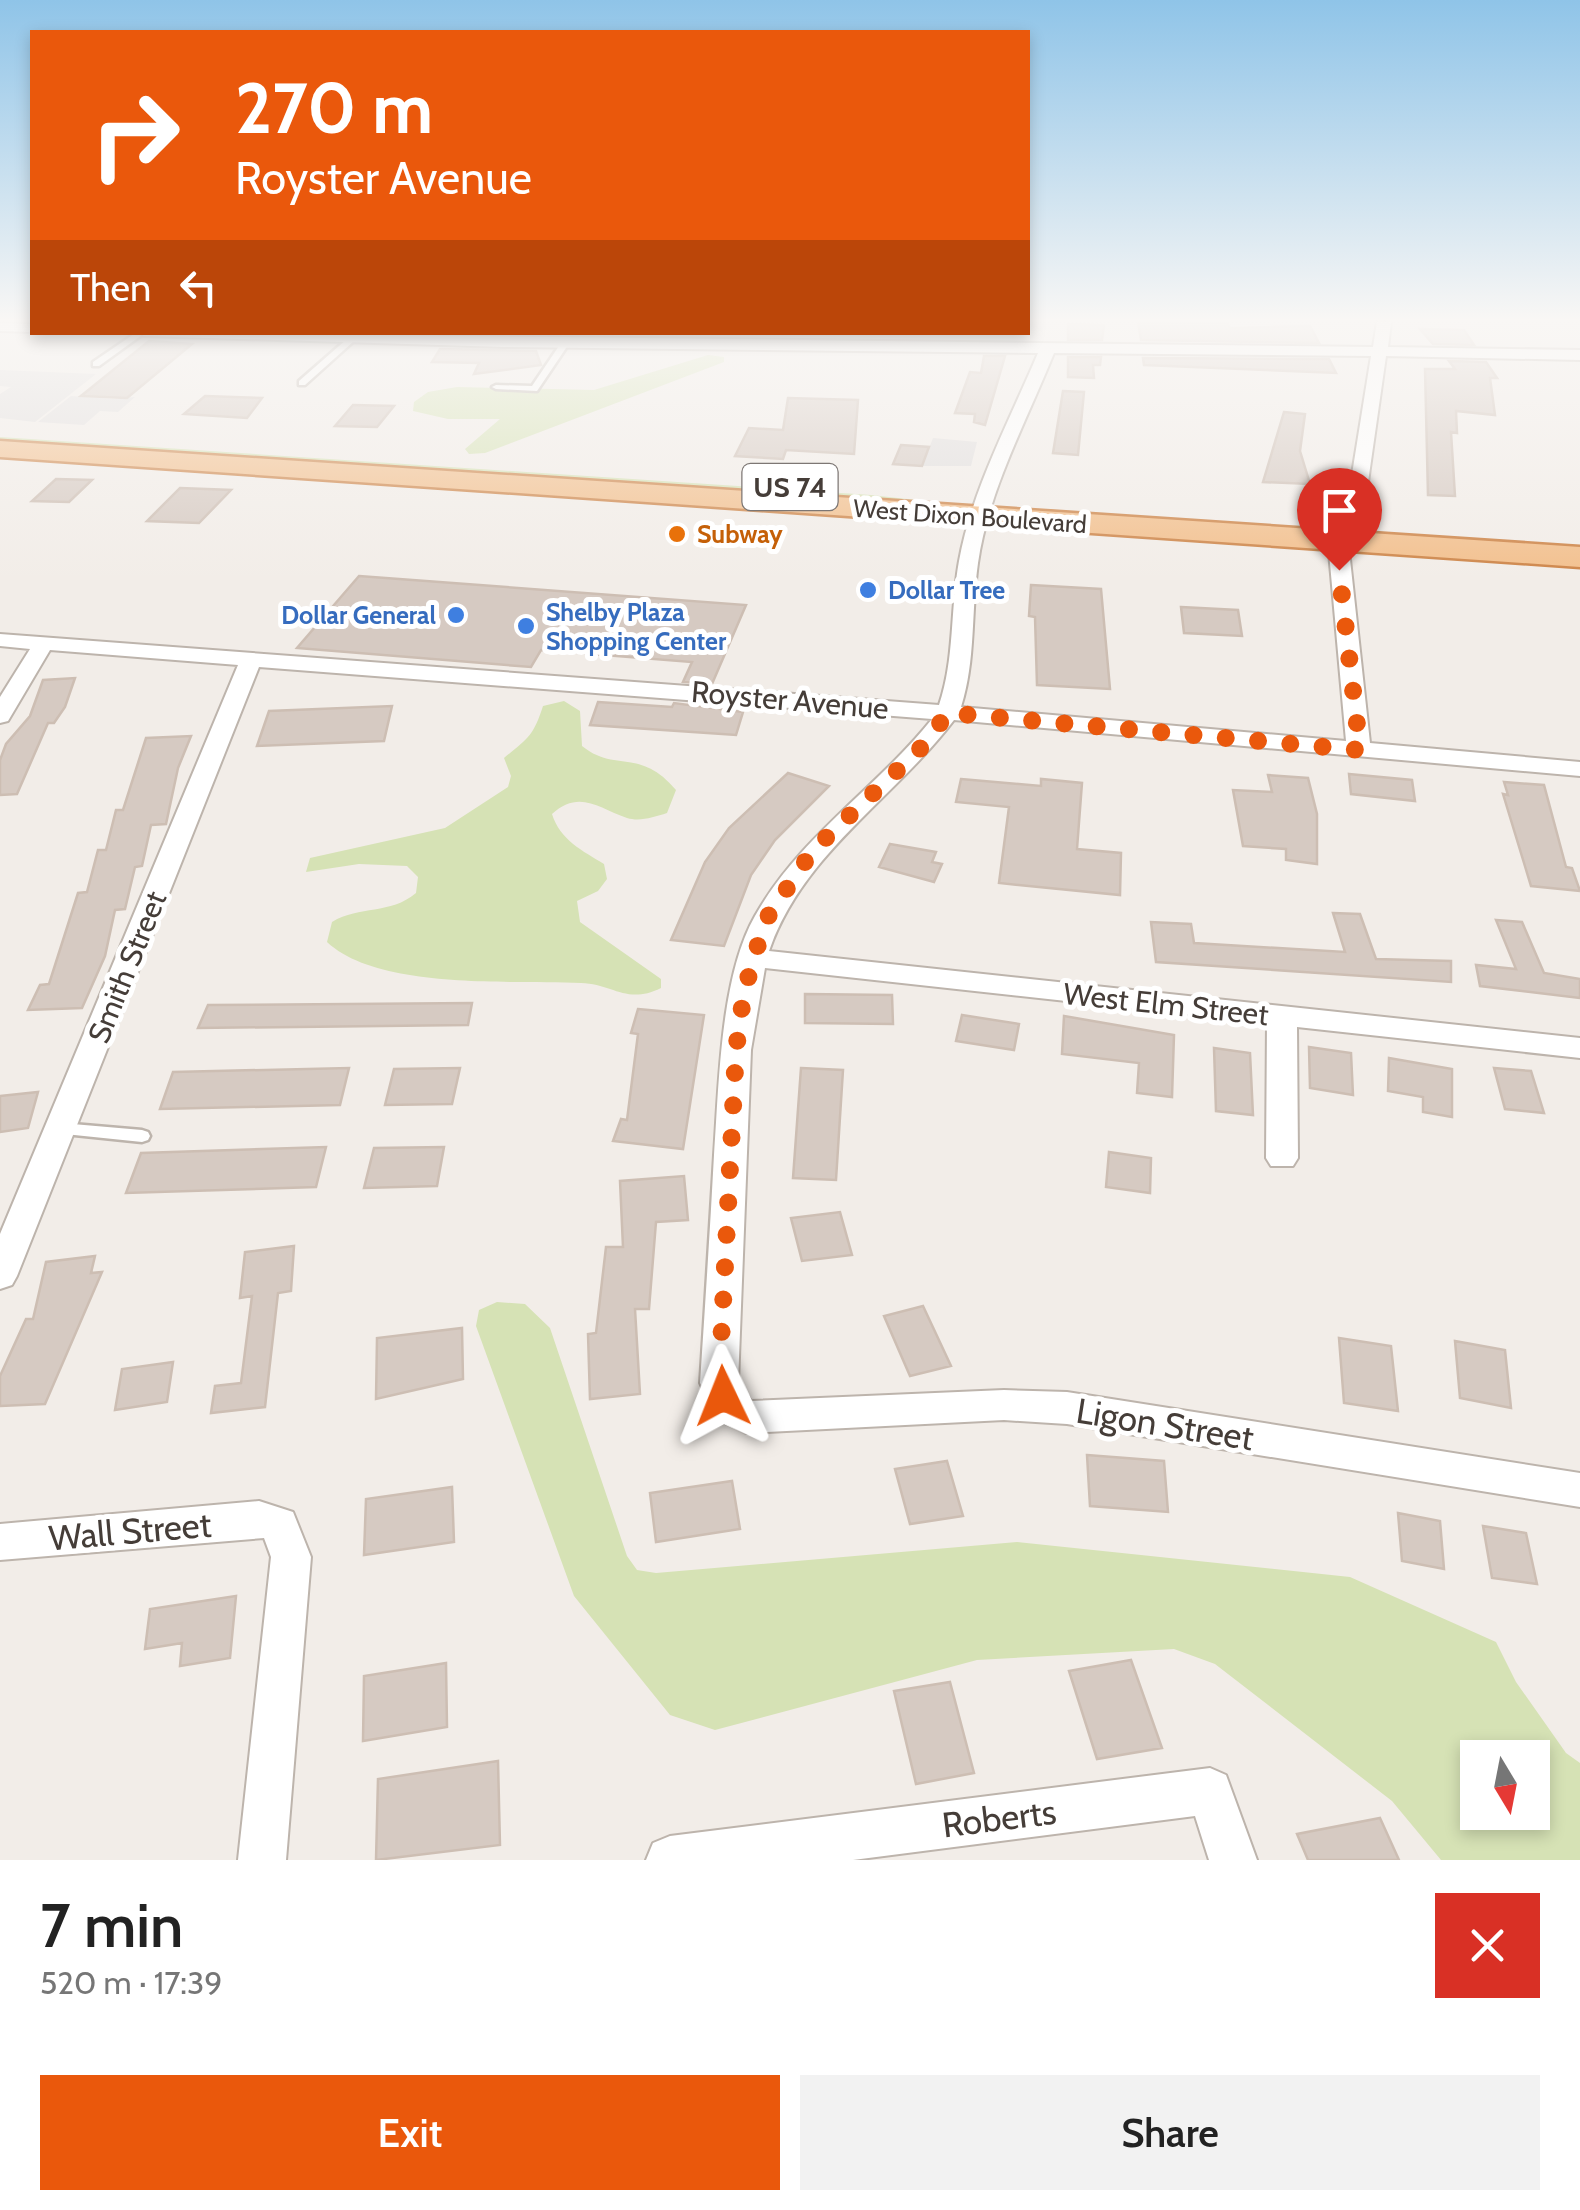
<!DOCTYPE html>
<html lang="en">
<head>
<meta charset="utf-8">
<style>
  :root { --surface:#fff; --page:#f2f2f2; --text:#222; --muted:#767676; --accent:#ea580c }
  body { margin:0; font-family:Cabin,sans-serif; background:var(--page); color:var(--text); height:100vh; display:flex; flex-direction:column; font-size:38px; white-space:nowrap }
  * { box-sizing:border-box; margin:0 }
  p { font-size:32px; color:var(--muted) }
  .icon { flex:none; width:55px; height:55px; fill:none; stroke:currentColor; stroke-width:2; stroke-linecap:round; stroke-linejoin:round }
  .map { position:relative; height:1860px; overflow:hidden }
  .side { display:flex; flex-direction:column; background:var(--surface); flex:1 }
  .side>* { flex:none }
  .top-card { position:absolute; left:30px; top:30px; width:1000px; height:305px; border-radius:0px; box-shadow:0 5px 15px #0003; background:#ea580c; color:#fff; overflow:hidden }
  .needle { width:65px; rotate:170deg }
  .buttons { position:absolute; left:1460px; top:1740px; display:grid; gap:20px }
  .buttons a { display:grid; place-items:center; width:90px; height:90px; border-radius:0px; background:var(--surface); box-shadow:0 5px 15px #0003; font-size:50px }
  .pin { position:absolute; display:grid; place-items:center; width:85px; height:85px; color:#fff; margin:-102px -42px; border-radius:50% 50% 50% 0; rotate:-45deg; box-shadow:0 0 10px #0007 }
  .pin .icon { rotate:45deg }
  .me { position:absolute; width:110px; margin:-55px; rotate:358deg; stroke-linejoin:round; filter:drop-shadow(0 0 8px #0008) }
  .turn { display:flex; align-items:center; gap:35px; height:210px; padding:0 40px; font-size:45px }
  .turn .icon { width:130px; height:130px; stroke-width:2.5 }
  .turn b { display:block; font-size:70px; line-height:85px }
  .then { display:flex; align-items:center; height:95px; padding:0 40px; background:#0003; gap:20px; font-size:38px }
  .round { display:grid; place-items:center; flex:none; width:105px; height:105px; border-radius:0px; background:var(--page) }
  .head { display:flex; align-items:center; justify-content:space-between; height:170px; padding:0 40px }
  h1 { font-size:60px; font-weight:600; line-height:75px }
  .action { display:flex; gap:20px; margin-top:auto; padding:20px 40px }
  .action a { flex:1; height:115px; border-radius:0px; background:var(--accent); color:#fff; font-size:40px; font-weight:600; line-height:115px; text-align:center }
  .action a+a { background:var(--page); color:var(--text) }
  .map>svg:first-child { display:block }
  .green { fill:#d6e2b5; fill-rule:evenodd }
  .parking { fill:#e1dedd }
  .building { fill:#d6cac2; stroke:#cdbeb3; stroke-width:2.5 }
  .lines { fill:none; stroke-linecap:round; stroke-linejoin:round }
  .service-casing { stroke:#bdb4ac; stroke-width:5 }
  .minor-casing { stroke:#bdb4ac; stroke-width:4 }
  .trunk-casing { stroke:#cd8447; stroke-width:5 }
  .service { fill:#fff; fill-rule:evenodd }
  .minor { fill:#fff; fill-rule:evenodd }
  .trunk { fill:#f2bf8c; fill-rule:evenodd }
  .route { stroke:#ea580c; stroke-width:18; stroke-dasharray:0 32.4 }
  .food-dot { fill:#e8710a; stroke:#fff; stroke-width:4 }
  .shop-dot { fill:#3f7fe0; stroke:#fff; stroke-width:4 }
  .labels { text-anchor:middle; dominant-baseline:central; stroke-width:10; stroke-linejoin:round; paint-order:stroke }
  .far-street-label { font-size:25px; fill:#453d38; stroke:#fff }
  .far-food-label { font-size:25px; font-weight:bold; fill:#c56008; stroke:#fff; text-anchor:start }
  .far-shop-label { font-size:25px; font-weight:bold; fill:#366cbe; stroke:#fff; text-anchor:start }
  .shield { fill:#fff; stroke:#7d7774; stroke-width:2.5 }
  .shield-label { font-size:28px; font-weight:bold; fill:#453d38 }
  .street-label { font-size:30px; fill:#453d38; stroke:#fff }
  .near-street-label { font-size:35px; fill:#453d38; stroke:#fff }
</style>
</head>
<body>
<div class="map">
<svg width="1580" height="1860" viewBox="0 0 1580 1860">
  <rect width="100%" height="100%" fill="#f2ede8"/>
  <path class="green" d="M708 355 724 357V362L485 453 469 454 465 449 500 419H448L413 411 414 402 428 392 457 387 594 390Z
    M0 437 871 495 952 504 0 445Z
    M564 701 580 711 582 746C615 773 640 747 676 790L667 813C654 817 640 822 627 818 599 808 579 789 552 814 560 840 583 851 604 864L607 879 598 891 577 901 580 922 661 979V988C627 1005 613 984 581 983 511 980 378 990 327 942L332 922C360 905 390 915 416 893L418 877 407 866 359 864 306 872 310 858 445 828 508 787 511 776 504 758C528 738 533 737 543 706Z
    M497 1302 525 1304 550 1328 627 1556 637 1570 656 1573 1017 1542 1350 1577 1496 1642 1516 1682 1566 1753 1580 1763V1860H1441L1392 1801 1215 1664 1174 1649 977 1660 715 1730 670 1715 574 1596 476 1326 479 1310ZM1478 1758H1532V1812H1478Z"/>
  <path class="parking" d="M0 370 96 374 35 422 0 418V394L11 387 0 386Z
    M71 396 113 399 135 397 118 412 100 411 84 425 38 422Z
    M933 438 977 442 971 466H922Z"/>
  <path class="building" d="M1138 322 1227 323 1230 328 1310 326 1319 343 1141 340Z
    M1068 324 1104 325 1102 340H1068Z
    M1420 329 1464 330 1474 345 1433 344Z
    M149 341 192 344 127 398 81 396Z
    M440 349 536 351 541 365 474 374 479 363 432 362Z
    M984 356H1005L985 425 974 422 975 414 955 413 970 372 981 373Z
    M1068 357H1101L1100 365H1093L1094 378 1068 377Z
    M1143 358 1329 359 1336 373 1144 365Z
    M1449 361 1486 362 1497 378H1490L1495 415 1456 411 1457 433 1451 432 1455 496 1428 495 1425 369H1455Z
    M1063 391 1084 392 1078 455 1053 453Z
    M205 396 262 398 247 418 184 414Z
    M788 398 858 400 854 454 786 450 783 459 735 456 749 428 783 430Z
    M353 405 394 406 377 427 335 426Z
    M1284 412 1305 414 1300 451 1310 484 1263 482Z
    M901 445 929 447 922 466 893 464Z
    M56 479 92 480 69 502 32 501Z
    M180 488 231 490 199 523 147 521Z
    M359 576 746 605 712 684 683 682 692 662 541 650 531 667 297 648Z
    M1031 585 1101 589 1110 689 1037 685 1035 617 1029 616Z
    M1181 607 1238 610 1242 636 1184 633Z
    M75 678 65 707 54 723H48L17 794 0 795V760L6 744 30 716 43 680Z
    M598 702 672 707 674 703 743 712 736 735 590 725Z
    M392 706 384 741 257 746 269 711Z
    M191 736 178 768 166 824 151 825 142 866 135 867 125 909 115 910 105 956 82 1008 28 1010 40 985 49 984 78 893 87 892 98 850H106L116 810H123L146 738Z
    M788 773 829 786 775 840 751 875 724 946 671 940 705 862 729 828Z
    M1349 774 1412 780 1415 801 1351 794Z
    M1268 775 1308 778 1317 814V864L1286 860V849L1243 846 1233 790 1272 792Z
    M961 779 1041 786V779L1082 783 1077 849 1121 853 1120 895 999 883 1009 807 956 802Z
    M1504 782 1544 785 1566 867 1572 868 1580 891 1531 886 1503 794 1508 795Z
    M890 844 936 852 932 862 942 864 934 882 879 867Z
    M1333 913 1360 914 1376 959 1451 961V982L1156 962 1151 922 1191 924 1194 943 1345 952Z
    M1496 920 1522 922 1544 973 1580 979V998L1480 986 1476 965 1516 969Z
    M805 994 892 995 893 1024 805 1023Z
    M472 1003 468 1025 198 1028 208 1005Z
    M638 1009 704 1015 683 1149 613 1141 621 1119 627 1120 638 1034 631 1033Z
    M962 1015 1019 1024 1014 1050 956 1041Z
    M1064 1016 1174 1035 1172 1097 1137 1093 1139 1063 1062 1054Z
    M1309 1047 1351 1053 1353 1095 1310 1088Z
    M1214 1048 1250 1053 1253 1115 1216 1111Z
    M1389 1058 1452 1069V1117L1423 1112V1097L1388 1091Z
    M349 1068 340 1105 160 1109 173 1072Z
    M460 1068 452 1104 385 1105 394 1069Z
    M801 1068 843 1070 836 1180 793 1178Z
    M1494 1068 1531 1071 1544 1113 1505 1109Z
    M38 1092 28 1128 0 1132V1096Z
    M326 1147 316 1187 126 1193 141 1153Z
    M444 1147 437 1186 364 1188 374 1148Z
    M1109 1152 1151 1158 1150 1193 1106 1187Z
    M684 1176 688 1220 656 1222 649 1309H635L640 1394 590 1399 588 1334 596 1333 606 1247H623L620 1181Z
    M840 1212 852 1255 802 1261 791 1218Z
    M294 1246 291 1291 278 1293 265 1407 211 1413 215 1386 241 1383 252 1296 240 1298 245 1252Z
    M95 1256 91 1273 102 1272 45 1404 0 1406V1376L26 1319H33L46 1262Z
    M923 1306 951 1366 910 1376 884 1316Z
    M462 1328 463 1379 376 1399 377 1338Z
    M1339 1338 1391 1346 1398 1411 1344 1403Z
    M1455 1341 1505 1350 1511 1408 1460 1398Z
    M173 1362 167 1402 115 1410 122 1369Z
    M1087 1455 1164 1461 1168 1512 1090 1506Z
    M947 1461 963 1516 910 1524 895 1469Z
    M732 1481 740 1529 656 1542 650 1493Z
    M452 1487 454 1542 364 1555 366 1499Z
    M1398 1513 1440 1521 1444 1569 1402 1561Z
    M1483 1526 1526 1533 1537 1584 1492 1578Z
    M236 1596 230 1658 180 1666 182 1643 145 1649 150 1609Z
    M1131 1660 1162 1748 1097 1759 1069 1671Z
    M446 1663 447 1727 363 1741 364 1676Z
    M950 1682 974 1773 916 1784 894 1691Z
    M498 1761 500 1845 376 1860 378 1779Z
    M1380 1818 1399 1860H1308L1297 1834Z"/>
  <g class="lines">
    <g class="service-casing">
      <path id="service" d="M137 332H146L99 366H93V362Z
        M347 339 354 341 305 385H299V381Z
        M561 343 568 345 537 391 496 389 492 387 496 385 532 386Z
        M61 1123 142 1130 148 1132 150 1136 148 1140 142 1142 55 1133 53 1129 55 1125Z"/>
    </g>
    <g class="minor-casing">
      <path id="minor" d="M1377 322H1391L1388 347 1580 350V360L1386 356 1362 524 1353 530 1344 524 1371 356 1054 353C1027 420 988 491 978 563 971 612 976 660 961 707L1346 741 1328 541 1338 535 1348 541 1370 743 1580 762V776L954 720C893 800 803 853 769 951L1580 1038V1058L1297 1027 1298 1158 1293 1166H1271L1266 1158 1267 1023 765 968 751 1050 738 1383 751 1401 1004 1390 1067 1392 1580 1473V1507L1067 1424 1004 1420 746 1433 717 1419 700 1383C705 1307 710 1231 714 1155 719 1086 720 977 755 916 800 836 876 789 932 719L259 667 17 1276 12 1285 0 1289V1234L238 665 50 650 8 721 0 723V697L30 649 0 646V634L939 705C955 658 950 610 959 561 972 489 1010 420 1038 353L503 347 144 336 137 332 1373 347Z
        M0 323 32 324V332L0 331Z
        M259 1501 293 1512 311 1557 286 1860H238L271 1557 264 1538 0 1560V1524Z
        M1210 1768 1226 1775 1257 1860H1209L1195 1816 853 1860H646L653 1843 670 1836Z"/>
    </g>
    <g class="trunk-casing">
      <path id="trunk" d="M0 441 1580 547V567L0 457Z"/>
    </g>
    <use href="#service" class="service"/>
    <use href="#minor" class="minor"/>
    <use href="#trunk" class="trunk"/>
  </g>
  <linearGradient id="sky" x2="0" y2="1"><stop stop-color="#8fc4e8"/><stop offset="0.55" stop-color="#f9f7f5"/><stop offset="1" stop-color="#f9f7f5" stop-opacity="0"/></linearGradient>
  <rect width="1580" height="582" fill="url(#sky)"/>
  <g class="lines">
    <path class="route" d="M723 1396 719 1383 736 1050 744 992 760 938 767 918 813 850 919 750 948 713 1360 750 1339 570"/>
  </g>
  <circle class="food-dot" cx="677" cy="534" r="10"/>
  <g class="shop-dot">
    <circle cx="868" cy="590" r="10"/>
    <circle cx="456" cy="615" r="10"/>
    <circle cx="526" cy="626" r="10"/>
  </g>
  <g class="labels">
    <g class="far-street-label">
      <text transform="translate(970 516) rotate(4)">West Dixon Boulevard</text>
    </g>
    <g class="far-food-label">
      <text x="697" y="534">Subway</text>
    </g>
    <g class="far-shop-label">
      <text x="888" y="590">Dollar Tree</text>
      <text x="546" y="612">Shelby Plaza<tspan x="546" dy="29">Shopping Center</tspan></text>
      <text x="436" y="615" text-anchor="end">Dollar General</text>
    </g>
    <rect class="shield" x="742.5" y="464" width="95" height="46" rx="8"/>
    <g class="shield-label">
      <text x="790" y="487">US 74</text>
    </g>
    <g class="street-label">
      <text transform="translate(790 700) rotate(5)">Royster Avenue</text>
      <text transform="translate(127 967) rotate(-68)">Smith Street</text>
      <text transform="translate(1166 1004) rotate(6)">West Elm Street</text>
    </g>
    <g class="near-street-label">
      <text transform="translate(1165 1424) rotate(9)">Ligon Street</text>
      <text transform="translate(130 1531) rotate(-5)">Wall Street</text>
      <text transform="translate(999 1818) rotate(-7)">Roberts</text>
    </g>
  </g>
</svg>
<div class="buttons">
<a><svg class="needle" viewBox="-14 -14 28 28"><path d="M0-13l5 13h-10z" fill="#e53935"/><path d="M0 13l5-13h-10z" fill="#767676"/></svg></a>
</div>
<div class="pin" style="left:1339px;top:570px;background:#d93025"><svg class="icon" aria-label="arrive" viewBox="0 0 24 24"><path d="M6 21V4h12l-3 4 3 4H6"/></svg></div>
<svg class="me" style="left:723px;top:1396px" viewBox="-20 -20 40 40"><path d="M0-17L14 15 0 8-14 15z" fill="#ea580c" stroke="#fff" stroke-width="4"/></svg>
<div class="top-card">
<div class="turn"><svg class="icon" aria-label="right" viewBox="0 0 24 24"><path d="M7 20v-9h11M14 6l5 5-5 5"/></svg><div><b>270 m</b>Royster Avenue</div></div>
<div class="then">Then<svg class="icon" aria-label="left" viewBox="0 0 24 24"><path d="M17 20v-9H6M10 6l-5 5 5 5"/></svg></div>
</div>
</div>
<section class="side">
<div class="head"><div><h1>7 min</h1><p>520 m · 17:39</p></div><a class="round" style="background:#d93025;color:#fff"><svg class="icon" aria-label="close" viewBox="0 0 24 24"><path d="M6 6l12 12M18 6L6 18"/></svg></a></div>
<div class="action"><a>Exit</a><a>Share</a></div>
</section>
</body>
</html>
